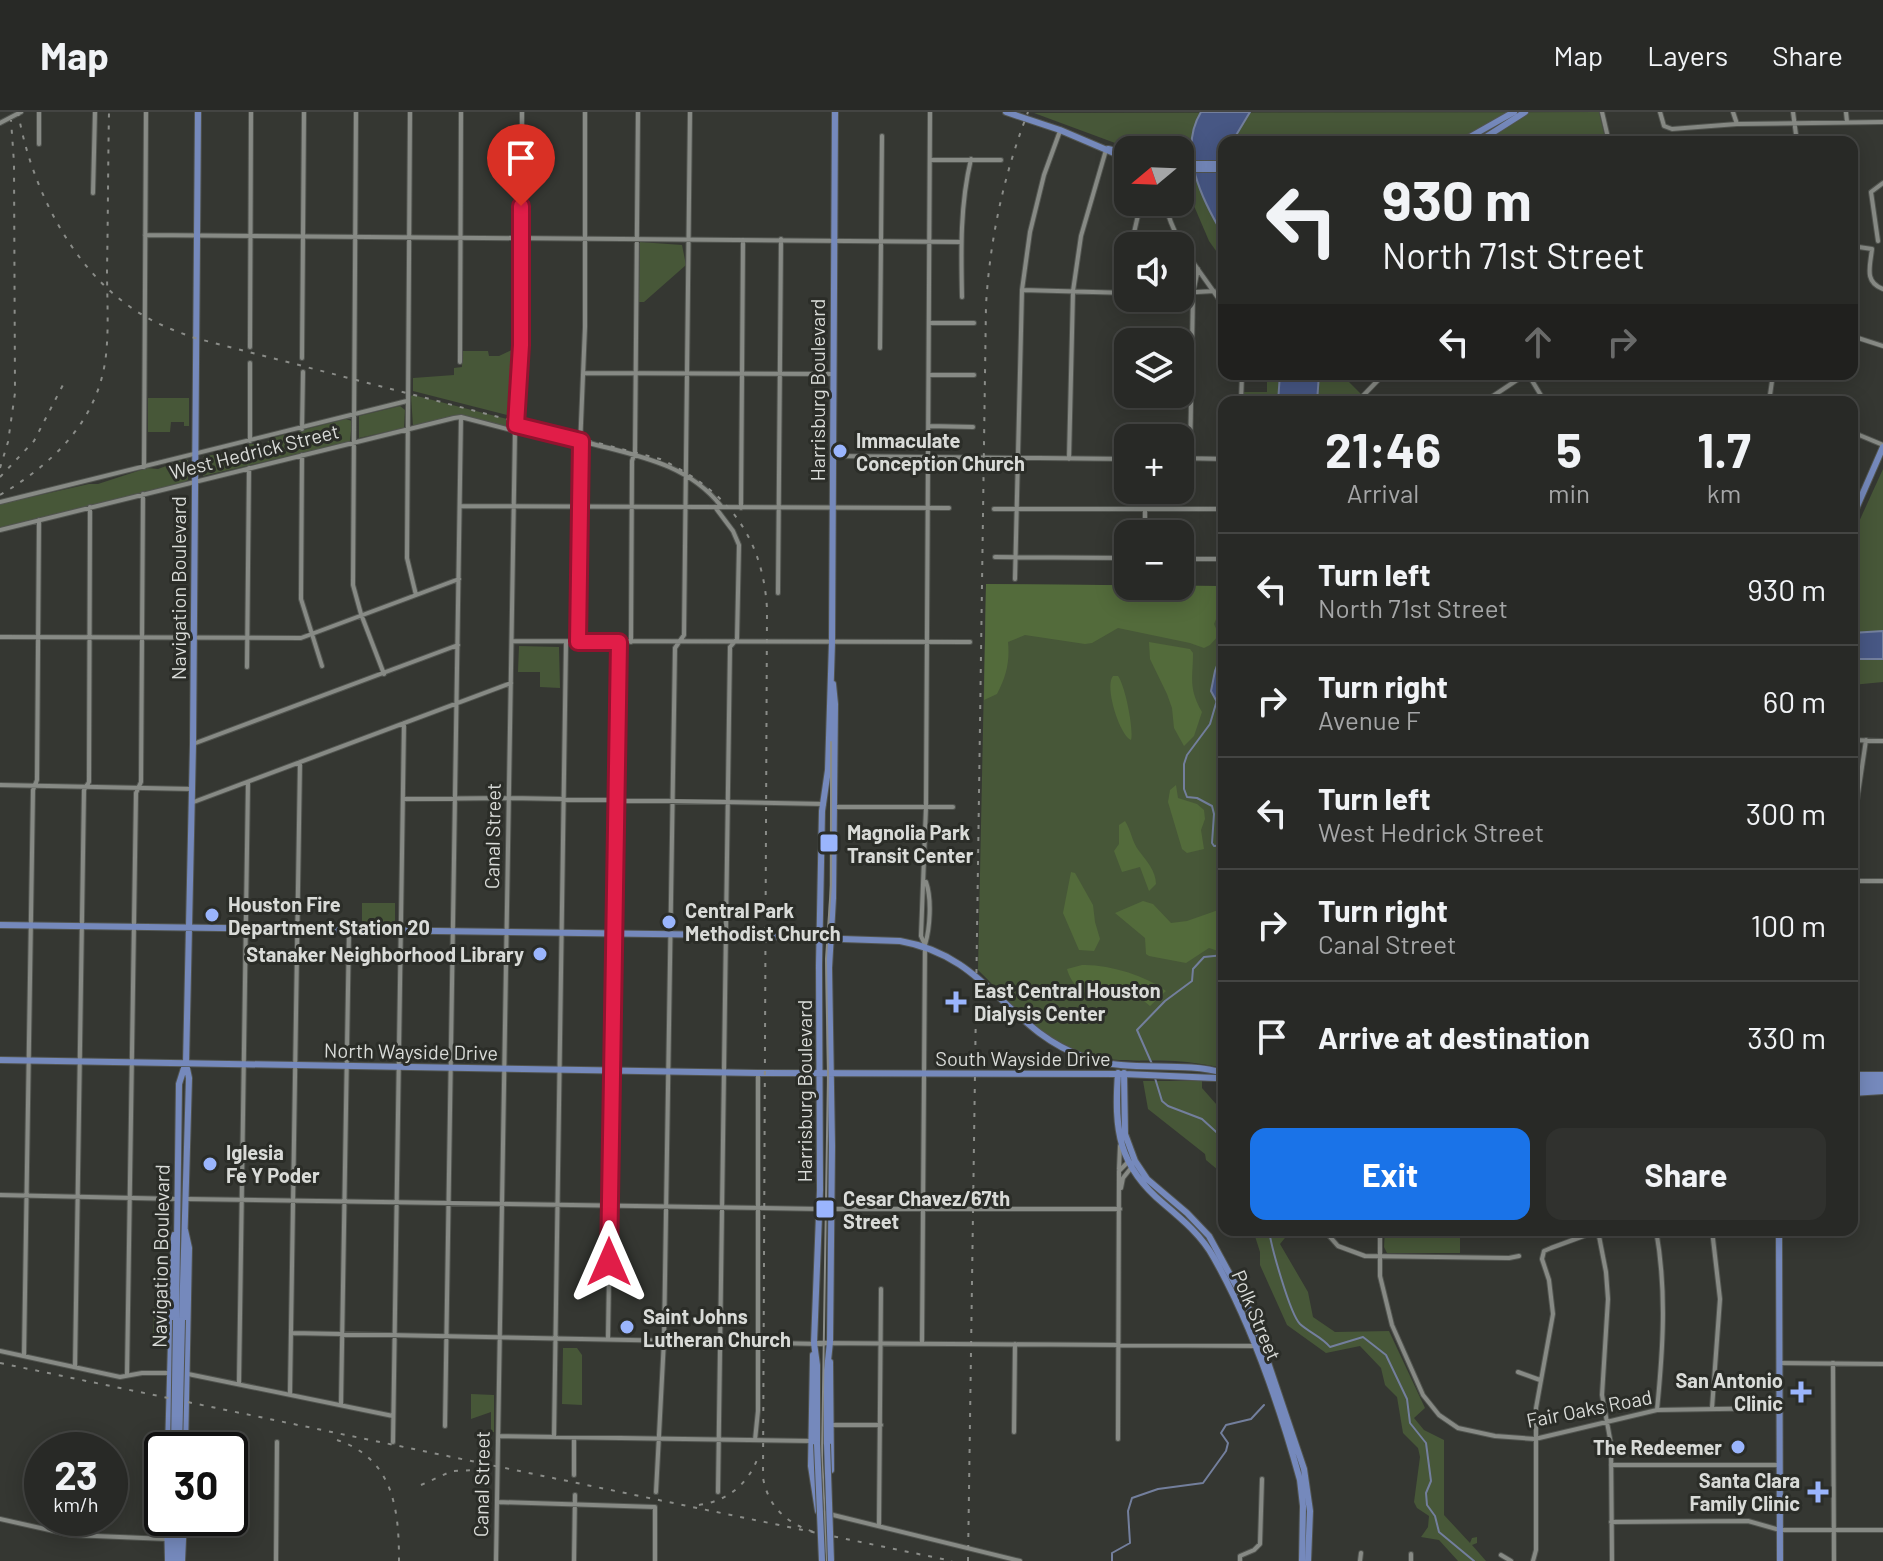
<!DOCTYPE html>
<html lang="en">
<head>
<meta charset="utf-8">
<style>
  :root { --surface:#282926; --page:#30312e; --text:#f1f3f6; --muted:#a5a6a7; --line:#444543; --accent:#1a73e8 }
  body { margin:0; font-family:Barlow,sans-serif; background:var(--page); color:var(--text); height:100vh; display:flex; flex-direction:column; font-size:30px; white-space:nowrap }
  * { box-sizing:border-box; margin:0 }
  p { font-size:26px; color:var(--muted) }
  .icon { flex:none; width:44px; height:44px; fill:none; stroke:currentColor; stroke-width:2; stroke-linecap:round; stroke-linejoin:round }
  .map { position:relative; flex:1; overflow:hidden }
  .drawer { position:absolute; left:1218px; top:284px; width:640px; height:840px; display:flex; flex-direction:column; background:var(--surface); border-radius:16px; box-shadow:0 4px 20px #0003,0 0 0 2px var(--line) }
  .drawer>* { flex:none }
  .guide { position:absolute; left:1218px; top:24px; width:640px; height:244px; border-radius:16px; box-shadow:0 4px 20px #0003,0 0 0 2px var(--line); background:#282926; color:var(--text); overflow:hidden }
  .needle { width:52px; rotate:251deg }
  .tools { position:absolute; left:1114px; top:24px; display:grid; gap:16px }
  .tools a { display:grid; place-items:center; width:80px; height:80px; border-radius:16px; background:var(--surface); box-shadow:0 4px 20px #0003,0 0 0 2px var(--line); font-size:40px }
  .speed { position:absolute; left:24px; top:1320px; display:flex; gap:16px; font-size:40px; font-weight:700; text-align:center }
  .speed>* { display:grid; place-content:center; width:104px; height:104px; border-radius:50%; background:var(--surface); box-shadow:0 4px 20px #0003,0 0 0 2px var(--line); line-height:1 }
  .speed small { font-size:20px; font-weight:400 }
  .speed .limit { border:4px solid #111; border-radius:12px; background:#fff; color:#111 }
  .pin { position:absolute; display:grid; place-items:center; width:68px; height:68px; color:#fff; margin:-82px -34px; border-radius:50% 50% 50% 0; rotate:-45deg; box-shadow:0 0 8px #0007 }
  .pin .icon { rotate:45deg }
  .me { position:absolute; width:88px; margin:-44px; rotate:0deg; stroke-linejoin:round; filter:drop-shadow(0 0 6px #0008) }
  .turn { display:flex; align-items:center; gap:28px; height:168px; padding:0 32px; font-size:36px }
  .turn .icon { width:104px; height:104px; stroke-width:2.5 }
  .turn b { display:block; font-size:56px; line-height:68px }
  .lanes { display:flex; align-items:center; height:76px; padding:0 32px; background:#0003; justify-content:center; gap:40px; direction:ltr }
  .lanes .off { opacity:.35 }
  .eta { display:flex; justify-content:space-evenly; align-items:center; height:136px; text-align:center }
  .eta b { font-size:48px; font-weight:700; line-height:56px }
  .action { display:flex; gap:16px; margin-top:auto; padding:16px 32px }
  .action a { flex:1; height:92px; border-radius:16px; background:var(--accent); color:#fff; font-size:32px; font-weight:700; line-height:92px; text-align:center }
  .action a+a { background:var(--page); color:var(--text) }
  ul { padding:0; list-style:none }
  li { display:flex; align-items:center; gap:24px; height:112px; padding:0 32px; border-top:2px solid var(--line) }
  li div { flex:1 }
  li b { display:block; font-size:30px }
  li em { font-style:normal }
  header { display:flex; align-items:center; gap:48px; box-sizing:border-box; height:112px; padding:0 40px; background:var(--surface); border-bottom:2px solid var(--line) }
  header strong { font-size:38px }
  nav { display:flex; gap:44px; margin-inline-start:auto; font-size:28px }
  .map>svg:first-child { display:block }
  .green { fill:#475738 }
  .forest { fill:#536b3b }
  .water { fill:#475784; stroke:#737f9d; stroke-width:2 }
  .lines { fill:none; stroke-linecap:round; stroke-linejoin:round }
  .stream { stroke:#737f9d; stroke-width:2 }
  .minor-casing { stroke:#51544f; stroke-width:6 }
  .major-casing { stroke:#51544f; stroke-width:8 }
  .minor { stroke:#878a85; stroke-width:4 }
  .major { stroke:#7589bc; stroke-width:6 }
  .tram { stroke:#8a8c88; stroke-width:2 }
  .rail { stroke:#8a8c88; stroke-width:2; stroke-dasharray:4 8; stroke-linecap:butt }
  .major-bridge-casing { stroke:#51544f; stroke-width:8; stroke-linecap:butt }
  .major-bridge { stroke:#7589bc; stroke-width:6 }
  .route-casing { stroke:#92132f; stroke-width:20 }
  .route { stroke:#e11d48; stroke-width:14 }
  .poi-dot { fill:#9ab5fd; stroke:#2b2d28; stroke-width:3 }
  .labels { text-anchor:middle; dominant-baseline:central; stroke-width:6; stroke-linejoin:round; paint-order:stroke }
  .street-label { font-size:20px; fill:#d9dbd8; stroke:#2b2d28 }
  .poi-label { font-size:20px; font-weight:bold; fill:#d9dbd8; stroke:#2b2d28; text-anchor:start }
</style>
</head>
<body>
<header>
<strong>Map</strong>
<nav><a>Map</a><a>Layers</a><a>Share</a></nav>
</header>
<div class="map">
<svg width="1883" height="1449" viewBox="0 0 1883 1449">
  <rect width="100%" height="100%" fill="#353732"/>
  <path class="green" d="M1599 0 1606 30H1224V46H1180V38H1134L1034 1Z
    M1180 61 1224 62V150L1209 129Z
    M640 130 682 133 686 153 644 190H639Z
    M516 236 511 304 413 279V266L454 263V256L462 255V239H488L489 244H499Z
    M1267 262H1341L1362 283 1355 290H1243V280H1267Z
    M413 283 511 308 508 315H505L467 305 413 314 411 284Z
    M148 286H189V314H184V310H171L170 320H148Z
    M400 294 405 298 404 316 359 326V304Z
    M346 307 352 309 350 330 203 364V344L239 340 249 332H265L272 326 283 323 297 324 299 319Z
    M185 347 188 348V368L183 371 0 416V392L89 372H98L147 356 158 357Z
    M1883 357V570L1852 573V425Z
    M986 472 1224 474V956C1208 953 1191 950 1175 949 1138 948 1100 952 1066 935 1032 918 1005 884 978 858Z
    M519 534 559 535 560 576 540 575V560H518Z
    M362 791H395V813L362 812Z
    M1143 969H1202V976L1224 1001V1063L1206 1048 1205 1042 1148 997Z
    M1253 1118H1288L1289 1121 1280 1132 1308 1180 1313 1205 1335 1220 1389 1219 1425 1296 1414 1306 1424 1318 1444 1328V1403L1470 1431 1472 1426 1477 1425V1431L1472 1433 1486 1449H1458L1439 1428 1421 1425 1428 1415 1429 1404 1417 1396 1414 1390 1420 1345 1418 1336 1403 1321 1397 1285 1385 1273 1381 1256 1360 1234 1326 1241 1287 1213 1260 1153V1140Z
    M1385 1118H1460V1141H1387L1384 1135Z
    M154 1194H167L166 1229H153Z
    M563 1236H577L582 1243V1293L562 1292Z
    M471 1282 494 1283V1320H491V1300L471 1307Z"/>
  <path class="forest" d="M986 472 1218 474 1220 498 1214 512 1219 523 1210 533 1204 536 1190 531 1118 516 1092 531 1085 532 1025 523 1008 530C1010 550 1006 565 997 582L984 588Z
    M1149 530 1190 537 1193 541C1193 567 1188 575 1202 600L1194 624 1184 634 1174 616 1172 596 1167 582 1150 547Z
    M1113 564H1118C1125 573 1134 618 1131 628 1120 624 1104 575 1113 564Z
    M1176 673 1178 686 1197 692 1204 698 1205 707 1201 718 1204 737 1187 741 1182 737 1168 690 1170 678Z
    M1125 709C1131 718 1132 730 1139 739 1146 748 1156 759 1156 772L1149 779 1140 755 1122 760 1114 739 1119 732V713Z
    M1071 760 1075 761 1093 793 1095 810 1100 827 1094 839 1079 838 1063 801Z
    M1143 789 1153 792 1171 811 1187 809 1224 796V837L1218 839 1209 836 1186 851 1149 844 1146 842 1145 826 1115 801Z
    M1082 853C1108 852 1147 864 1166 879L1150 894C1141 886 1133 881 1121 879 1114 878 1108 882 1101 883 1084 886 1071 872 1067 857Z"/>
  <path class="water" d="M1201 0H1250L1232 30H1224V124C1203 90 1177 39 1201 0Z
    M1280 262H1319L1317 290H1278Z
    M1883 519V547H1852V521Z
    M1224 535V603L1211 579 1215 559Z"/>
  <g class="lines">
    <path class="stream" d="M1217 588 1210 612 1187 643 1184 652V677L1187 685 1197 686 1212 694 1214 702 1212 731 1214 734 1224 733
      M1152 952 1137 918 1165 889 1192 869 1193 857 1204 845 1224 843
      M1155 966 1162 989 1168 994 1202 1007 1224 1027
      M1269 1118C1271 1134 1290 1202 1300 1212 1310 1221 1322 1225 1330 1235L1363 1225 1386 1243 1407 1287 1410 1311 1426 1331 1431 1369 1426 1381 1427 1393 1435 1404 1439 1420 1474 1449
      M1112 1449V1441L1130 1431 1128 1399 1132 1386 1158 1377 1203 1371 1226 1339 1228 1331 1221 1321 1226 1313 1251 1307 1264 1293"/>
    <g class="minor-casing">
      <path id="minor" d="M39 0V32
        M356 0 353 473 361 502 384 562
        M410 0 407 446 416 483
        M1602 0 1609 30
        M1660 0 1664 14 1672 17 1737 12 1883 10
        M1733 0 1737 12
        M1793 0 1797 30
        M1846 0 1847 10
        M0 11 21 0
        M930 48H1001
        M93 81 95 0
        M1165 90C1173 131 1202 160 1224 195
        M145 123 961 130
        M1878 129 1871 80 1883 71
        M1131 134 1141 90
        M1852 134 1872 137
        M1872 137C1870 155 1864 170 1883 177
        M1022 178 1128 181
        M1124 181 1128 150
        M1180 181 1214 179
        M962 185C961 138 960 93 971 47
        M929 211H974
        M1852 224 1883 234
        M250 235 251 0
        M880 236 882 24
        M302 246 304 0
        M460 250 461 0
        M250 251V329
        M584 261 833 262
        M1528 262 1545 290
        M929 263H974
        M1241 290 1242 262
        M1357 290 1384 262
        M1484 290 1526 262
        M1769 290 1773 262
        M516 313C540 318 564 325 589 331 638 344 688 352 721 394
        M929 314 973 315
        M302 317 303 260
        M1852 320 1883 333
        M302 343 301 487 322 554
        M833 344 1128 347
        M1180 346 1224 347
        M1190 346 1193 181 1198 157
        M1069 347 1073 179 1081 124 1106 38
        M144 355 146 0
        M0 390 407 289
        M460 394 949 396
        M715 395 733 419 739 433 737 527 730 535 718 1380
        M741 396 743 128
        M994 397H1224
        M0 418 454 306 461 305 515 319
        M1145 422V398
        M995 445 1128 446
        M1180 447H1224
        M1015 467 1022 178 1030 120 1044 63 1060 19
        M778 481 781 127
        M0 525 301 526 459 467
        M512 529 970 530
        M578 530 580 335 585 215V0
        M631 530 632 349 635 340 638 0
        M247 555 249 356
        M1852 628 1883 629
        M193 632 458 533
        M0 673 192 677
        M403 687 509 686 824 692
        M191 691 511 571
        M834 695H953
        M1852 722 1866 628
        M1852 769H1883
        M925 833 921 824 926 695 930 0
        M1119 1057 1120 1034
        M1121 1076 1123 1066 1131 1056
        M0 1083 178 1087
        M187 1087 820 1097H1120
        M1324 1118 1338 1134 1365 1144 1509 1146 1519 1144
        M1380 1118V1164L1392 1213 1423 1283 1439 1303 1458 1316 1495 1324 1535 1327 1657 1298 1779 1296
        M1656 1118C1667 1179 1663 1237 1657 1298
        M1598 1119 1606 1160 1608 1187 1602 1283 1611 1332 1612 1449
        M292 1221 821 1232 830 1230
        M608 1227 619 530
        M922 1230 925 833C930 816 932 787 926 770
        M816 1231 1255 1234
        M0 1239 120 1265 142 1261H171
        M24 1244 33 678 37 668 39 408
        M1779 1251 1883 1252
        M1833 1251 1834 1449
        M75 1255 84 678 89 670 90 395
        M1518 1260 1540 1268
        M188 1262 393 1304
        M127 1263 136 681 141 670 143 382
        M239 1271 248 670
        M290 1281 300 650
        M341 1293 349 818
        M1712 1296 1720 1187 1712 1118
        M831 1313H881
        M445 1314 461 305
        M1014 1320 1015 1232
        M499 1324 812 1329
        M554 1325 566 530
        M574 1326V1363
        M1118 1327 1119 1059 1128 1050
        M755 1328 758 1299V961
        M393 1330 404 611
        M1611 1353H1779
        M656 1380 664 1228 675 536 684 523 690 0
        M497 1390 655 1395V1449
        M821 1400 1020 1449
        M0 1407 72 1423 167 1427
        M1611 1410 1748 1409 1780 1418H1883
        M879 1413 881 1177
        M1501 1443 1511 1449
        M276 1449 277 1330
        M496 1449 515 319 521 233 522 0
        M574 1449 575 1383
        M1240 1449V1444L1254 1438 1260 1432 1262 1367
        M1360 1449 1361 1441
        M1411 1449V1442
        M1533 1449 1536 1438V1296L1553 1202 1549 1168 1542 1147 1544 1139 1551 1136 1600 1118"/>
    </g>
    <g class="major-casing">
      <path id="major" d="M1006 0 1060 18 1128 47
        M1461 30 1514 0
        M1478 30 1525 0
        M1108 37 1128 42
        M1180 52H1224
        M1180 57H1224
        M1852 406 1883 335
        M0 813 725 823 900 829C988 844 1007 918 1084 945 1129 962 1178 948 1224 961
        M0 948 758 961 1124 962 1215 966 1224 964
        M1118 961C1114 1018 1118 1054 1164 1092 1183 1108 1202 1124 1214 1146 1253 1215 1279 1292 1300 1368L1303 1394 1302 1449
        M1124 961 1125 1022 1135 1049 1147 1067 1187 1101 1209 1124 1252 1203 1304 1357 1310 1399 1308 1449
        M1852 963H1883
        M1852 969 1883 968
        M1852 975 1883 974
        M1852 981 1883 979
        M1779 1118 1780 1449
        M176 1208 179 972 185 953
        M182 1208 189 966 186 952 193 632 198 0
        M813 1243 811 1354 818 1399
        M830 1250 831 1358
        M817 1332V1253L814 1231 820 1078 819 853 822 699 828 658 832 530 835 0
        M827 1332V1258L830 1230 832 1034 829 856 833 786 835 592 833 572
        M168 1338 174 1123
        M185 1338 189 1136 185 1118
        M827 1405 826 1432 830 1446
        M167 1406 168 1449
        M172 1449 173 1406
        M178 1449 179 1406
        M182 1449 184 1406"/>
    </g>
    <use href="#minor" class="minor"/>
    <use href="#major" class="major"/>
    <path class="tram" d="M827 1449 822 1344 828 961 826 847 831 773V630"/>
    <path class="rail" d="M18 0C30 71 69 152 129 194 149 209 172 218 195 226L660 347C725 377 763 423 767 497L763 1366C769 1397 788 1412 817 1421
      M0 356 8 330 15 281 14 51 11 8
      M0 365 34 329 66 267
      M0 383C53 352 99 308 106 243 109 215 107 186 107 158 108 106 108 53 109 0
      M0 1251 952 1449
      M337 1328C394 1347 399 1398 399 1449
      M421 1373 452 1359 479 1358
      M699 1393C728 1389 750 1371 759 1342
      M968 1449 986 193C990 126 1004 62 1028 0"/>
    <g class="major-bridge-casing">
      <path id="major-bridge" d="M817 1332 822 1449
        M827 1332 831 1449
        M174 1338 176 1208
        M179 1338 182 1208"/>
    </g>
    <use href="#major-bridge" class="major-bridge"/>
  </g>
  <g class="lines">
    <g class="route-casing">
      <path id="route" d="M521 94V233L516 313 581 329 578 530H619L609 1150"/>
    </g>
    <use href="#route" class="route"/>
  </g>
  <g class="poi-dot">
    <circle cx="840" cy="339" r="8"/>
    <rect x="819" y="721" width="20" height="20" rx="4"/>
    <circle cx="212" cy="803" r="8"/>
    <circle cx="669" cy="810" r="8"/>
    <circle cx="540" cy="842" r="8"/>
    <path d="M952 878h8v8h8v8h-8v8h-8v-8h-8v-8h8z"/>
    <circle cx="210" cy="1052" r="8"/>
    <rect x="815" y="1087" width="20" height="20" rx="4"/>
    <circle cx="627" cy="1215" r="8"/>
    <path d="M1797 1268h8v8h8v8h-8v8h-8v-8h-8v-8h8z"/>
    <circle cx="1738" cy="1335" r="8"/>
    <path d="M1814 1368h8v8h8v8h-8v8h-8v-8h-8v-8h8z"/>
  </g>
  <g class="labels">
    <g class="street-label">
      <text transform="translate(817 278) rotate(-90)">Harrisburg Boulevard</text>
      <text transform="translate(254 339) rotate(-14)">West Hedrick Street</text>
      <text transform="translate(178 476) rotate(-90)">Navigation Boulevard</text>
      <text transform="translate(492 724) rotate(-89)">Canal Street</text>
      <text transform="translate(411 939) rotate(1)">North Wayside Drive</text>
      <text x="1023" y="946">South Wayside Drive</text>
      <text transform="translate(804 979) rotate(-90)">Harrisburg Boulevard</text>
      <text transform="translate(160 1144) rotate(-89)">Navigation Boulevard</text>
      <text transform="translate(1257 1203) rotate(67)">Polk Street</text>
      <text transform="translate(1589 1296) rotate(-11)">Fair Oaks Road</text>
      <text transform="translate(481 1372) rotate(-89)">Canal Street</text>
    </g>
    <g class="poi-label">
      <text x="856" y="328">Immaculate<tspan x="856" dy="23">Conception Church</tspan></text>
      <text x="847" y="720">Magnolia Park<tspan x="847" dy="23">Transit Center</tspan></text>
      <text x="228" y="792">Houston Fire<tspan x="228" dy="23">Department Station 20</tspan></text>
      <text x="685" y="798">Central Park<tspan x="685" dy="23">Methodist Church</tspan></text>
      <text x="524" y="842" text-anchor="end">Stanaker Neighborhood Library</text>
      <text x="974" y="878">East Central Houston<tspan x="974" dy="23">Dialysis Center</tspan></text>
      <text x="226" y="1040">Iglesia<tspan x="226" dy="23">Fe Y Poder</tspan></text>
      <text x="843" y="1086">Cesar Chavez/67th<tspan x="843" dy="23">Street</tspan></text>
      <text x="643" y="1204">Saint Johns<tspan x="643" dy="23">Lutheran Church</tspan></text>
      <text x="1783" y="1268" text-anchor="end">San Antonio<tspan x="1783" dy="23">Clinic</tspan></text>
      <text x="1722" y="1335" text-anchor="end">The Redeemer</text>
      <text x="1800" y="1368" text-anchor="end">Santa Clara<tspan x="1800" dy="23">Family Clinic</tspan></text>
    </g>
  </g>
</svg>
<div class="tools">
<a><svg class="needle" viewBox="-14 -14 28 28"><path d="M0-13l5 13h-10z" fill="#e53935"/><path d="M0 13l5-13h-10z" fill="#a5a6a7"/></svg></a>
<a><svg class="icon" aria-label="sound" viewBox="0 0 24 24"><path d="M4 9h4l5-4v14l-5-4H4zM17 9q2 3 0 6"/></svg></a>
<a><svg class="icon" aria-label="layers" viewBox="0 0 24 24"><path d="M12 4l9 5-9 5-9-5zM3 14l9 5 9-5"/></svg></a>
<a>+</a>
<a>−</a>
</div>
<div class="speed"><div>23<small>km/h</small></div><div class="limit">30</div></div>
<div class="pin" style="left:521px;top:94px;background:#d93025"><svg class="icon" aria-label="arrive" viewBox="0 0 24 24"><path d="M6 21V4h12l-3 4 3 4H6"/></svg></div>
<svg class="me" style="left:609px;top:1150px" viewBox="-20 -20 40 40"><path d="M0-17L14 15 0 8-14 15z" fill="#e11d48" stroke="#fff" stroke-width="4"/></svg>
<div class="guide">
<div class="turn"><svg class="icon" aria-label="left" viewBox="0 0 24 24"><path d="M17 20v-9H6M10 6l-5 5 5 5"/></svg><div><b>930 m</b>North 71st Street</div></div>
<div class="lanes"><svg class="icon" aria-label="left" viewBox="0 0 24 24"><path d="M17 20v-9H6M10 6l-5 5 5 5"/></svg><svg class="icon off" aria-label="ahead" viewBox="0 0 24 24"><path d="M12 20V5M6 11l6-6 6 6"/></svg><svg class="icon off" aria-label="right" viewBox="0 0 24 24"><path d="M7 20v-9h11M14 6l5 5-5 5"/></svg></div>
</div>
<section class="drawer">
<div class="eta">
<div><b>21:46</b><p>Arrival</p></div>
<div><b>5</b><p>min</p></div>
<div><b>1.7</b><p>km</p></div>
</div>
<ul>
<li><svg class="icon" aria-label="left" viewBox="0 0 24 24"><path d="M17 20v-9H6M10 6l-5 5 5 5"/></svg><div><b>Turn left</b><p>North 71st Street</p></div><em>930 m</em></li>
<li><svg class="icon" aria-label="right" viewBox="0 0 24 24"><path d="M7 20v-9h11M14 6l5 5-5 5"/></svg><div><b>Turn right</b><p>Avenue F</p></div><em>60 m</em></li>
<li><svg class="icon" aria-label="left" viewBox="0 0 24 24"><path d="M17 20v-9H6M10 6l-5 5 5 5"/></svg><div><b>Turn left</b><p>West Hedrick Street</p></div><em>300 m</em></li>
<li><svg class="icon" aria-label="right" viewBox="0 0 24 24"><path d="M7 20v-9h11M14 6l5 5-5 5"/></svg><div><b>Turn right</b><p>Canal Street</p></div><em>100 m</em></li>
<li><svg class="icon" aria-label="arrive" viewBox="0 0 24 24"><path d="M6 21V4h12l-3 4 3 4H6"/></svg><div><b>Arrive at destination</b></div><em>330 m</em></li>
</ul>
<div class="action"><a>Exit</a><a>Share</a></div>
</section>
</div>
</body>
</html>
